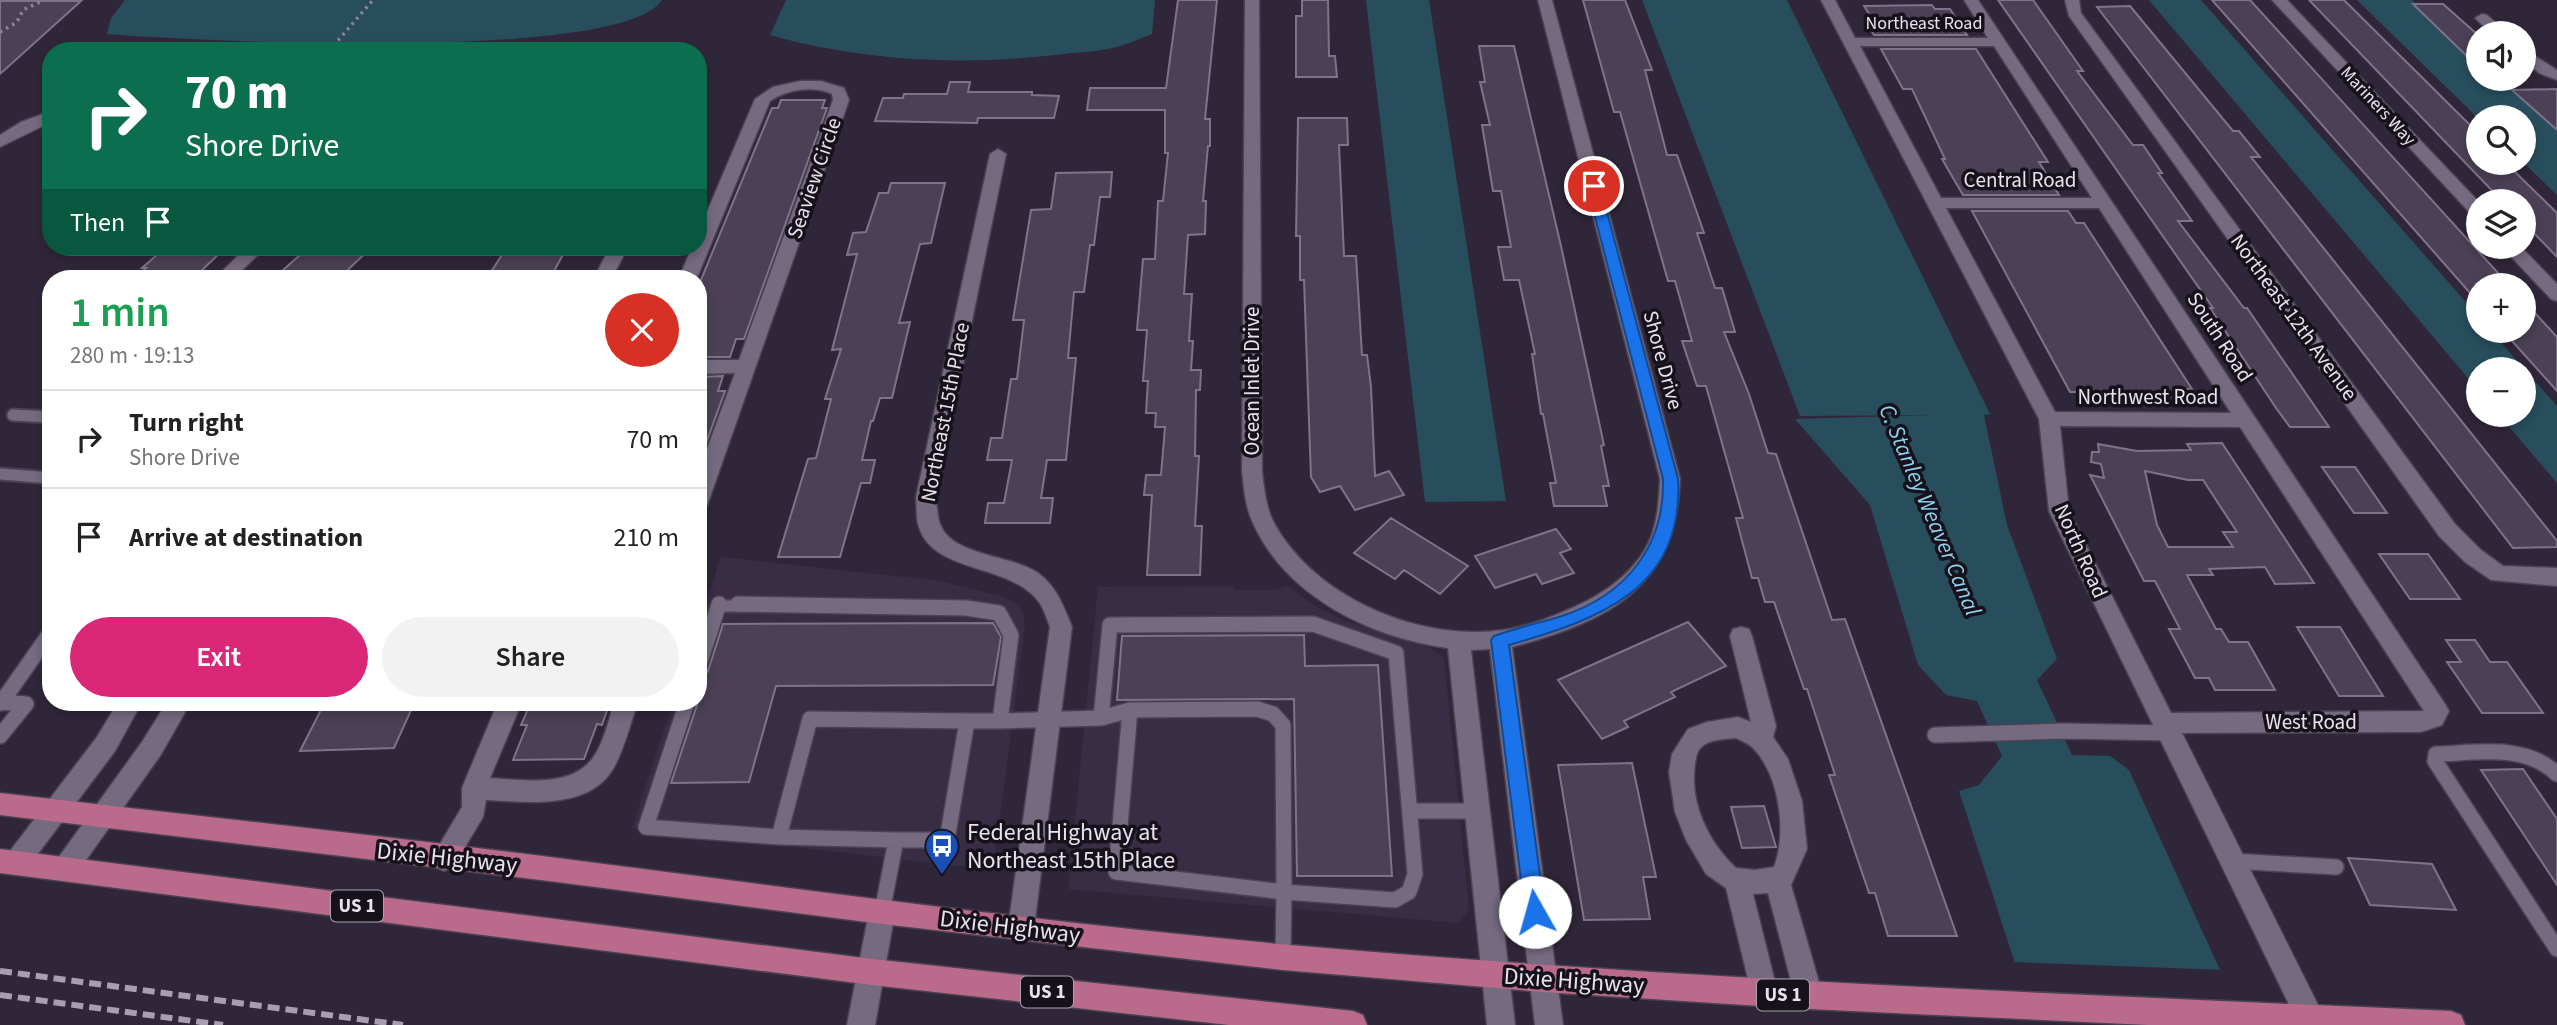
<!DOCTYPE html>
<html lang="en">
<head>
<meta charset="utf-8">
<style>
  :root { --surface:#fff; --page:#f2f2f2; --text:#222; --muted:#767676; --line:#e0e0e0; --accent:#db2777 }
  body { margin:0; font-family:"Source Sans 3",sans-serif; background:var(--page); color:var(--text); height:100vh; display:flex; flex-direction:column; font-size:26px; white-space:nowrap }
  * { box-sizing:border-box; margin:0 }
  p { font-size:23px; color:var(--muted) }
  .icon { flex:none; width:38px; height:38px; fill:none; stroke:currentColor; stroke-width:2; stroke-linecap:round; stroke-linejoin:round }
  .map { position:relative; flex:1; overflow:hidden }
  .panel { position:absolute; left:42px; top:270px; width:665px; height:441px; display:flex; flex-direction:column; background:var(--surface); border-radius:28px; box-shadow:0 4px 10px #0003 }
  .panel>* { flex:none }
  .hud { position:absolute; left:42px; top:42px; width:665px; height:214px; border-radius:28px; box-shadow:0 4px 10px #0003; background:#0b6e4f; color:#fff; overflow:hidden }
  .buttons { position:absolute; left:2466px; top:21px; display:grid; gap:14px }
  .buttons a { display:grid; place-items:center; width:70px; height:70px; border-radius:50%; background:var(--surface); box-shadow:0 4px 10px #0003; font-size:35px }
  .pin { position:absolute; display:grid; place-items:center; width:60px; height:60px; color:#fff; margin:-30px; border:4px solid #fff; border-radius:50%; box-shadow:0 2px 7px #0007 }
  .me { position:absolute; width:77px; margin:-38px; rotate:353deg; stroke-linejoin:round; filter:drop-shadow(0 0 5px #0008) }
  .turn { display:flex; align-items:center; gap:24px; height:147px; padding:0 28px; font-size:32px }
  .turn .icon { width:91px; height:91px; stroke-width:2.5 }
  .turn b { display:block; font-size:49px; line-height:60px }
  .then { display:flex; align-items:center; height:66px; padding:0 28px; background:#0003; gap:14px; font-size:26px }
  .round { display:grid; place-items:center; flex:none; width:74px; height:74px; border-radius:37px; background:var(--page) }
  .summary { display:flex; align-items:center; justify-content:space-between; height:119px; padding:0 28px }
  h1 { font-size:42px; font-weight:600; line-height:52px; color:#1e9e55 }
  .action { display:flex; gap:14px; margin-top:auto; padding:14px 28px }
  .action a { flex:1; height:80px; border-radius:42px; background:var(--accent); color:#fff; font-size:28px; font-weight:600; line-height:80px; text-align:center }
  .action a+a { background:var(--page); color:var(--text) }
  ul { padding:0; list-style:none }
  li { display:flex; align-items:center; gap:21px; height:98px; padding:0 28px; border-top:2px solid var(--line) }
  li div { flex:1 }
  li b { display:block; font-size:26px }
  li em { font-style:normal }
  .map>svg:first-child { display:block }
  .built { fill:#392c45 }
  .water { fill:#284e5e }
  .pier { fill:#302639 }
  .building { fill:#4b4055; stroke:#7f738a; stroke-width:2; fill-rule:evenodd }
  .lines { fill:none; stroke-linecap:round; stroke-linejoin:round }
  .lane-far1-casing { stroke:#4a4151; stroke-width:15 }
  .lane-casing { stroke:#4a4151; stroke-width:18 }
  .street-casing { stroke:#4a4151; stroke-width:3 }
  .primary-casing { stroke:#4a4151; stroke-width:3 }
  .path { stroke:#8e8696; stroke-width:3.5; stroke-dasharray:2.5 4.5; stroke-linecap:butt }
  .lane-far1 { stroke:#756a80; stroke-width:11 }
  .lane { stroke:#756a80; stroke-width:15 }
  .street { fill:#756a80; fill-rule:evenodd }
  .primary { fill:#ba6a8b; fill-rule:evenodd }
  .rail { stroke:#a79fae; stroke-width:6; stroke-dasharray:12 6; stroke-linecap:butt }
  .route { fill:#1a73e8; stroke:#114b97; stroke-width:2 }
  .labels { text-anchor:middle; dominant-baseline:central; stroke-width:7; stroke-linejoin:round; paint-order:stroke }
  .far-street-label { font-size:18px; fill:#e8e1ee; stroke:#16111a }
  .shield { fill:#16111a; stroke:#a9a3ae; stroke-width:2 }
  .shield-label { font-size:19px; font-weight:bold; fill:#e8e1ee }
  .street-label { font-size:21px; fill:#e8e1ee; stroke:#16111a }
  .water-label { font-size:23px; font-style:italic; fill:#8fd2f1; stroke:#16111a }
  .near-poi-label { font-size:24px; fill:#e8e1ee; stroke:#16111a; text-anchor:start }
  .near-street-label { font-size:24px; fill:#e8e1ee; stroke:#16111a }
</style>
</head>
<body>
<div class="map">
<svg width="2557" height="1025" viewBox="0 0 2557 1025">
  <rect width="100%" height="100%" fill="#302639"/>
  <path class="built" d="M721 557 941 581 1001 596 1014 602 1023 613 1025 627 993 870 632 828 673 702H698V627Z
    M1287 585 1315 606 1343 620 1430 648 1444 658 1469 909 1459 923 1068 889 1098 587 1234 586 1235 590H1277Z"/>
  <path class="water" d="M125 0H662C622 63 190 41 107 34L111 18Z
    M786 0H1155L1152 34C1139 39 1126 45 1112 48 1097 52 1079 52 1064 54 967 66 865 62 770 35Z
    M1366 0H1429L1506 501 1425 502Z
    M1642 0H1787L1990 414 1984 415 2007 525 2057 659 2037 680 2072 755 2110 756 2129 770 2245 1025H2035L1959 791 1979 785 2002 756 1977 701 1946 695 1918 665 1870 505 1795 419 1931 415 1800 416Z
    M2149 0H2201L2478 316V331H2491L2557 406V483L2499 415H2524V369H2478V390Z
    M2357 0H2412L2478 59V79H2500L2557 129V195L2524 163V117L2478 118Z"/>
  <path class="pier" d="M2011 962 2225 970 2249 1025H2032Z"/>
  <path class="building" d="M1178 0H1217L1205 119H1210V146H1208L1203 201H1206L1205 234 1188 235 1184 294H1192L1189 341H1193L1191 370H1201L1200 390H1196L1195 456H1199L1195 526H1202L1200 575H1147L1152 495H1144L1146 475H1161L1165 427H1155L1156 413H1146L1148 381H1143L1147 330H1137L1143 259H1155L1158 201H1163L1168 153H1165V110H1087L1090 88H1166Z
    M1302 0H1328L1329 56H1335L1337 77H1296V16H1302Z
    M1583 0H1625L1652 70H1645L1667 155H1677L1704 233H1697L1715 288H1722L1735 332H1724L1749 394 1768 453 1776 454 1832 620 1845 619 1957 936H1888L1875 893H1869L1829 775H1835L1807 689H1804L1774 602H1765L1758 578H1752L1736 518H1743L1706 386H1697L1682 341H1692L1675 281H1668L1620 112H1614Z
    M1998 0H2033L2083 71H2077L2133 145H2143L2162 173H2158L2192 221H2178L2244 308H2247L2329 427H2290L2276 408 2210 308H2213Z
    M2212 0H2250L2509 285H2478V302Z
    M2309 0H2344L2478 133V163H2506L2557 213V257L2530 229H2524V201H2502Z
    M0 1H81L0 74Z
    M2413 4H2443L2478 35V67Z
    M1932 5 1935 9H1950L1967 35H1874L1865 20H1873L1864 6Z
    M2130 6 2233 131H2239L2260 157H2251L2557 541V547L2513 548 2097 7Z
    M1479 46H1514L1561 246 1604 445 1601 446 1609 486H1603L1607 506H1554L1550 483H1556L1543 414H1541L1532 354H1535L1519 280H1504L1498 247H1511L1501 191H1493L1482 125H1490L1480 82H1485Z
    M1881 49H1976L2048 162H2039L2059 195H1963L1942 159H1945L1912 89H1903Z
    M950 82H970L968 92H1032V95L1059 96 1054 118H978L977 123 875 121 883 98H903L904 94H947Z
    M2557 89V130L2512 90Z
    M781 100H825L822 108H827L744 339H736L730 357H698V287L772 108H778Z
    M1298 118H1347L1348 145H1339L1344 256H1356L1362 355H1367L1371 387 1375 476 1389 471 1404 495 1355 510 1340 486 1320 492 1311 477 1304 280H1300V236H1296Z
    M1112 172 1110 197H1100L1094 245H1090L1084 292H1074L1068 358H1076L1066 460H1047L1041 498H1053L1050 523H985L988 503H1004L1012 460H987L991 438H1002L1011 379H1017L1024 320H1013L1031 210 1051 209 1056 173Z
    M891 183H945L931 243 920 244 899 323 910 322 892 398H880L873 421H871L862 460H875L870 483H861L840 557H778L808 459 816 458 831 399H825L841 349 832 350 857 254 847 255 853 233 866 232 879 193H888Z
    M1972 211H2068L2076 223H2084L2192 389H2180L2185 396 2158 397 2155 392H2070Z
    M166 247H226L197 275 191 274 187 278 141 273 146 268H142Z
    M309 247H372L339 278H274Z
    M507 247H567L552 275H489Z
    M2524 301 2557 337V391L2503 331H2524Z
    M723 376 718 391H725L701 457 698 456V377Z
    M2222 443 2314 583 2275 584 2265 567 2209 569 2213 575H2187L2216 629H2221L2229 642H2248L2275 690H2215L2209 678H2195L2169 629H2180L2155 581H2144L2090 475 2104 478 2101 464 2091 462 2092 452H2099L2098 444 2137 451 2191 450 2187 444ZM2145 471 2188 480H2203L2237 532H2223L2233 547H2168L2157 525Z
    M2322 467H2355L2387 513H2354Z
    M1391 518 1468 566 1440 594 1404 570 1395 579 1354 553Z
    M1556 529 1571 549 1560 553 1574 573 1542 584 1536 574 1495 588 1475 556Z
    M2379 554H2428L2460 599H2410Z
    M1688 622 1726 666 1671 692 1675 697 1624 721 1628 727 1602 739 1558 680Z
    M993 623 1001 637 993 685 776 686 749 782 671 783 698 702 702 677 708 671 723 624Z
    M2297 627H2340L2383 696H2339Z
    M1304 635 1305 666 1378 665 1392 876H1297L1294 699 1117 700 1122 636Z
    M2446 640H2475L2490 662H2507L2543 713H2482L2447 662H2461Z
    M325 702H406L403 709 412 708 394 748 300 751Z
    M531 702H610L602 725 597 724 584 759 513 760 527 725H521Z
    M1632 763 1656 877H1643L1650 919 1584 920 1558 765Z
    M2523 769 2557 819V885L2481 770Z
    M1764 806 1776 847 1742 848 1731 807Z
    M2348 858 2432 864 2456 910 2370 905Z"/>
  <g class="lines">
    <g class="lane-far1-casing">
      <path id="lane-far1" d="M13 415 51 417
        M0 474 51 478
        M718 606H846"/>
    </g>
    <g class="lane-casing">
      <path id="lane" d="M738 604 966 608 999 613 1011 635 1000 721 1101 718 1110 625 1313 624 1396 653 1415 874 1409 892 1395 900 1284 892
        M698 668 719 604
        M0 702 26 704 0 736
        M687 702 646 827 779 837 810 719 967 721 947 840H896L882 912
        M1 703 51 632
        M1257 709 1273 714 1283 725 1284 892 1116 872 1130 710Z
        M1101 718 1130 710
        M967 721H1000
        M1935 735 2062 731 2170 733
        M2557 774C2525 743 2477 753 2436 754L2435 761 2557 949
        M1410 811H1479
        M779 837 896 840
        M2232 861 2336 867
        M1283 957 1284 892"/>
    </g>
    <g class="street-casing">
      <path id="street" d="M1245 0H1259L1262 471C1264 488 1266 508 1274 523 1315 598 1420 642 1503 630 1527 627 1552 617 1574 607 1606 593 1638 570 1651 537 1658 518 1659 498 1660 479L1538 0H1552L1680 479C1676 589 1608 621 1512 647L1563 1025H1535L1490 649 1471 650 1515 1025H1487L1448 648C1372 638 1286 597 1253 523 1245 507 1244 488 1242 471Z
        M1821 0H1835L1855 38H1988L1964 0H1978L2445 704 2449 711 2442 725 2421 732 2182 733 2328 1025H2299L2049 511 2039 419ZM1860 46H1994L2092 198H1941ZM1946 208H2099L2231 413 2055 412ZM2060 426 2240 427 2424 711 2171 713 2069 511Z
        M2065 0H2079L2081 13 2455 524 2481 550 2503 566 2557 568V586L2491 580 2465 562 2439 536 2069 16Z
        M2272 0H2287L2478 201V216L2472 215Z
        M2482 14 2487 15 2507 33H2491L2475 18Z
        M2524 49 2557 70V80L2539 73 2524 60Z
        M800 81H821L844 88 849 100 708 503 705 509 698 511V473L735 373 698 374V360H739L833 100 832 94C812 85 787 90 770 101L697 278H679L692 247H698V233L755 99 773 87Z
        M51 111V122L0 147V135L21 122Z
        M998 149 1006 154 936 497C937 505 937 516 940 524 951 556 1013 555 1038 573 1057 587 1064 607 1072 627L1034 928 1030 937 1021 941 1012 937 1008 928 1050 627C1047 619 1044 609 1039 602 1010 562 931 575 918 524 916 516 917 506 916 497L990 154Z
        M247 247H266L234 278H215Z
        M610 247H628L612 278H594Z
        M2502 247H2521L2557 284V301L2551 299Z
        M1741 627 1749 629 1752 636 1776 726 1773 737 1788 759 1802 801 1807 849 1791 885 1823 996 1819 1006 1809 1009 1799 1006 1795 996 1768 893 1753 894 1778 994 1774 1004 1764 1007 1754 1004 1726 888 1706 874 1686 840 1675 812 1669 772 1672 754 1688 729 1707 722 1738 717 1751 722 1730 636 1733 629ZM1736 738C1742 741 1750 744 1754 749 1780 777 1787 833 1774 867L1755 870 1736 868C1708 842 1689 802 1695 764 1696 757 1697 749 1704 745 1712 739 1726 739 1736 738Z
        M118 702H142L115 751 25 871 16 875 7 871 3 863 7 855 97 737Z
        M167 702H191L160 756 74 877 65 881 56 877 52 869 56 861 142 742Z
        M498 702H522L490 778C525 780 576 789 596 753 605 738 609 719 614 702H638C630 724 625 748 613 769 589 810 527 802 486 800L483 817 453 867 444 871 435 867 431 859 462 807V788Z
        M882 900 891 903 895 912 875 1025H847L869 912 873 903Z"/>
    </g>
    <g class="primary-casing">
      <path id="primary" d="M0 793C188 815 377 835 565 859 806 890 1048 923 1290 945 1676 979 2064 994 2451 1011L2461 1015 2465 1025H2148L1809 1009 1543 992 1283 970 882 924 557 882 0 815Z
        M0 849 872 959 1353 1011 1363 1015 1367 1025H1229L872 985 0 873Z"/>
    </g>
    <path class="path" d="M0 32 17 22 23 10 44 0
      M329 51 373 0"/>
    <use href="#lane-far1" class="lane-far1"/>
    <use href="#lane" class="lane"/>
    <use href="#street" class="street"/>
    <use href="#primary" class="primary"/>
    <path class="rail" d="M0 971 403 1025
      M0 995 223 1025"/>
  </g>
  <path class="route" d="M1594 182 1600 186 1678 479C1684 590 1599 619 1509 645L1545 912 1542 919 1535 921 1528 919 1525 912 1491 640 1494 636C1516 628 1539 623 1562 616 1626 595 1665 546 1663 479L1587 186Z"/>
  <defs>
    <g id="bus-pin" transform="scale(1.75)"><path d="M0 17L-7.5 6A9.5 9.5 0 1 1 7.5 6Z" fill="#1a4fb4" stroke="#16111a"/><path d="M-5-6H5V4H4V6H2V4H-2V6H-4V4H-5ZM-3.5-4V0h7V-4ZM-3.5 1.2v1.5H-2V1.2ZM2 1.2v1.5H3.5V1.2Z" fill="#fff"/></g>
  </defs>
  <g fill-rule="evenodd">
    <use href="#bus-pin" x="942" y="846"/>
  </g>
  <g class="labels">
    <g class="far-street-label">
      <text x="1924" y="23">Northeast Road</text>
      <text transform="translate(2378 106) rotate(47)">Mariners Way</text>
    </g>
    <g class="shield">
      <rect x="331" y="890.5" width="52" height="31" rx="5"/>
      <rect x="1021" y="976.5" width="52" height="31" rx="5"/>
      <rect x="1757" y="979.5" width="52" height="31" rx="5"/>
    </g>
    <g class="shield-label">
      <text x="357" y="906">US 1</text>
      <text x="1047" y="992">US 1</text>
      <text x="1783" y="995">US 1</text>
    </g>
    <g class="street-label">
      <text transform="translate(814 178) rotate(-71)">Seaview Circle</text>
      <text x="2020" y="180">Central Road</text>
      <text transform="translate(2294 317) rotate(54)">Northeast 12th Avenue</text>
      <text transform="translate(2220 337) rotate(57)">South Road</text>
      <text transform="translate(1663 360) rotate(75)">Shore Drive</text>
      <text transform="translate(1252 381) rotate(-90)">Ocean Inlet Drive</text>
      <text x="2148" y="397">Northwest Road</text>
      <text transform="translate(945 412) rotate(-79)">Northeast 15th Place</text>
      <text transform="translate(2081 551) rotate(66)">North Road</text>
      <text x="2311" y="722">West Road</text>
    </g>
    <g class="water-label">
      <text transform="translate(1930 510) rotate(67)">C. Stanley Weaver Canal</text>
    </g>
    <g class="near-poi-label">
      <text x="967" y="832">Federal Highway at<tspan x="967" dy="28">Northeast 15th Place</tspan></text>
    </g>
    <g class="near-street-label">
      <text transform="translate(447 858) rotate(6)">Dixie Highway</text>
      <text transform="translate(1010 927) rotate(7)">Dixie Highway</text>
      <text transform="translate(1574 981) rotate(4)">Dixie Highway</text>
    </g>
  </g>
</svg>
<div class="buttons">
<a><svg class="icon" aria-label="sound" viewBox="0 0 24 24"><path d="M4 9h4l5-4v14l-5-4H4zM17 9q2 3 0 6"/></svg></a>
<a><svg class="icon" aria-label="search" viewBox="0 0 24 24"><circle cx="10" cy="10" r="6"/><path d="M15 15l6 6"/></svg></a>
<a><svg class="icon" aria-label="layers" viewBox="0 0 24 24"><path d="M12 4l9 5-9 5-9-5zM3 14l9 5 9-5"/></svg></a>
<a>+</a>
<a>−</a>
</div>
<div class="pin" style="left:1594px;top:186px;background:#d93025"><svg class="icon" aria-label="arrive" viewBox="0 0 24 24"><path d="M6 21V4h12l-3 4 3 4H6"/></svg></div>
<svg class="me" style="left:1535px;top:912px" viewBox="-20 -20 40 40"><circle r="19" fill="#fff"/><path d="M0-13L10 11 0 6-10 11z" fill="#1a73e8"/></svg>
<div class="hud">
<div class="turn"><svg class="icon" aria-label="right" viewBox="0 0 24 24"><path d="M7 20v-9h11M14 6l5 5-5 5"/></svg><div><b>70 m</b>Shore Drive</div></div>
<div class="then">Then<svg class="icon" aria-label="arrive" viewBox="0 0 24 24"><path d="M6 21V4h12l-3 4 3 4H6"/></svg></div>
</div>
<section class="panel">
<div class="summary"><div><h1>1 min</h1><p>280 m · 19:13</p></div><a class="round" style="background:#d93025;color:#fff"><svg class="icon" aria-label="close" viewBox="0 0 24 24"><path d="M6 6l12 12M18 6L6 18"/></svg></a></div>
<ul>
<li><svg class="icon" aria-label="right" viewBox="0 0 24 24"><path d="M7 20v-9h11M14 6l5 5-5 5"/></svg><div><b>Turn right</b><p>Shore Drive</p></div><em>70 m</em></li>
<li><svg class="icon" aria-label="arrive" viewBox="0 0 24 24"><path d="M6 21V4h12l-3 4 3 4H6"/></svg><div><b>Arrive at destination</b></div><em>210 m</em></li>
</ul>
<div class="action"><a>Exit</a><a>Share</a></div>
</section>
</div>
</body>
</html>
